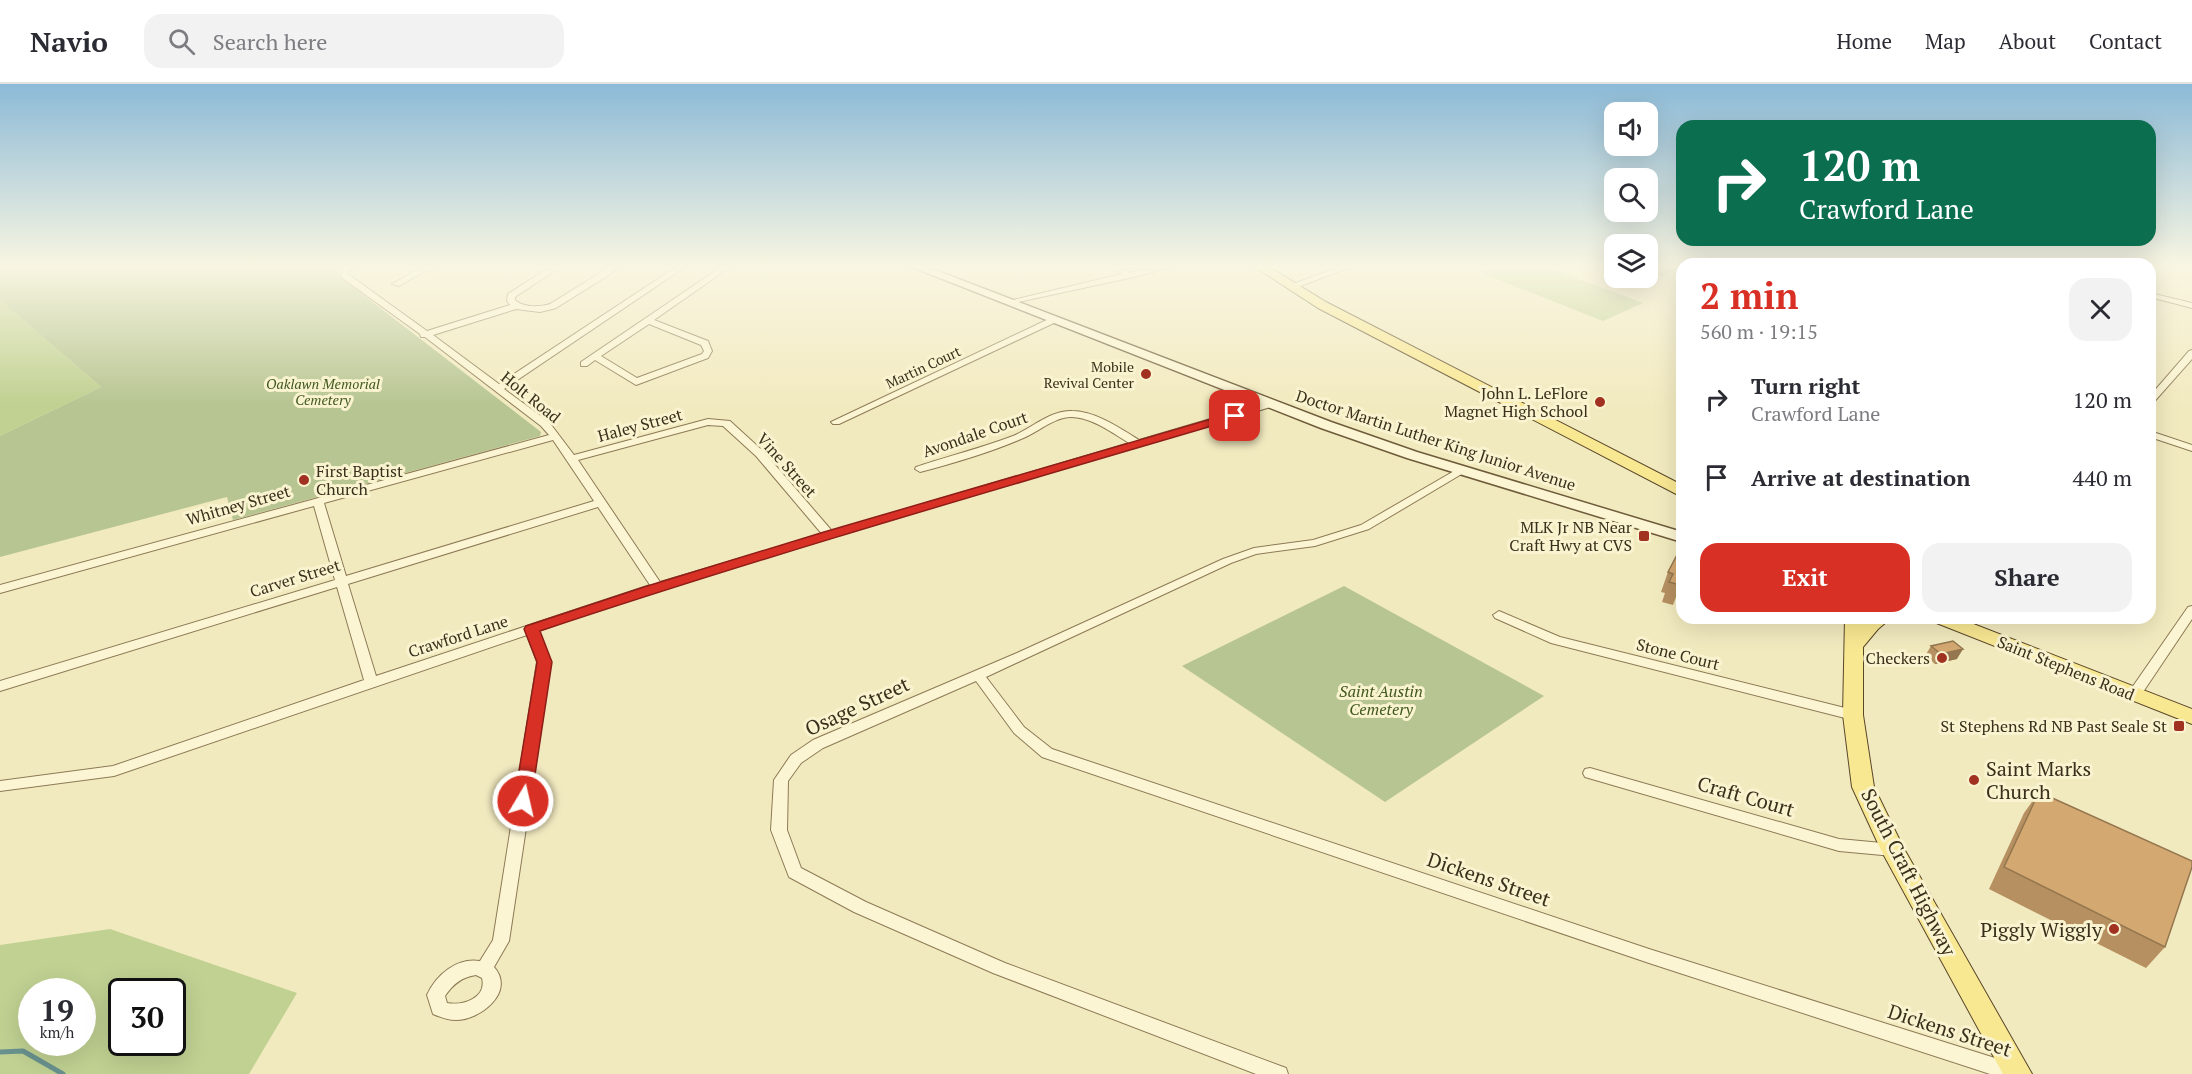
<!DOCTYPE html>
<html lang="en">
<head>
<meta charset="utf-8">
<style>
  :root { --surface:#fff; --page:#f2f2f3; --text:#2b2b33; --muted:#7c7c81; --line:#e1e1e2; --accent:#d93025 }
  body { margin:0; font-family:"PT Serif",serif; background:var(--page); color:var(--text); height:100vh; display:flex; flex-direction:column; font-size:22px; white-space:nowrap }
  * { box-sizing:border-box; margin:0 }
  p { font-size:20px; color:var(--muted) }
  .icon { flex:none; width:33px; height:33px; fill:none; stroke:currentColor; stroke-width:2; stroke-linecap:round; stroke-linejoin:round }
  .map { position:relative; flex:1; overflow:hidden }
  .panel { position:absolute; left:1676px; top:174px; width:480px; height:366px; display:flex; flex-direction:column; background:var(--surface); border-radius:18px; box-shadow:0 6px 24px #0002 }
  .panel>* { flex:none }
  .hud { position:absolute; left:1676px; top:36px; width:480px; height:126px; border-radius:18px; box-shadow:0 6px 24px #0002; background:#0b6e4f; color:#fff; overflow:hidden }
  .tools { position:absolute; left:1604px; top:18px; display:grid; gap:12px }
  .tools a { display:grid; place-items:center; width:54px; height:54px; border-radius:12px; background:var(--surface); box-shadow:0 6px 24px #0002; font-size:30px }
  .speed { position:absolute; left:18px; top:894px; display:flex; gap:12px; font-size:30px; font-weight:700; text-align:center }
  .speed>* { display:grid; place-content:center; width:78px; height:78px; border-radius:50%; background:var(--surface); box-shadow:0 6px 24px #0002; line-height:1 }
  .speed small { font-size:15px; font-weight:400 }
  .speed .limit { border:3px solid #111; border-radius:9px; background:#fff; color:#111 }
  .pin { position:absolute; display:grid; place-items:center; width:51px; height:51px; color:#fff; margin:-26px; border-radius:12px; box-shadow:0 3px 9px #0006 }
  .me { position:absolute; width:66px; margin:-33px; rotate:9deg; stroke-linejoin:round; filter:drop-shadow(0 0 4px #0008) }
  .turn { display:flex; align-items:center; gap:21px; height:126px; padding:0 24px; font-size:27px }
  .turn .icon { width:78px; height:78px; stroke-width:2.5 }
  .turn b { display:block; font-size:42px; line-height:51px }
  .round { display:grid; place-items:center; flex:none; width:63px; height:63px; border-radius:18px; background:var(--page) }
  .headline { display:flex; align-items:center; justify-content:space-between; height:102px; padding:0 24px }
  h1 { font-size:36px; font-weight:700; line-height:45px; color:var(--accent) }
  .action { display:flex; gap:12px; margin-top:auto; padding:12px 24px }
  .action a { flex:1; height:69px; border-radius:18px; background:var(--accent); color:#fff; font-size:24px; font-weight:700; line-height:69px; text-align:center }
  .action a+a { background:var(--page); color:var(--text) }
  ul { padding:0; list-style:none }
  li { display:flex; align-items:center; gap:18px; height:78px; padding:0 24px }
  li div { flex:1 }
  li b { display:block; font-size:22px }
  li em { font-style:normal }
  header { display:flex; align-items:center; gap:36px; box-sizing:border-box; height:84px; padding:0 30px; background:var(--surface); border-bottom:2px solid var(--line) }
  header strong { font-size:28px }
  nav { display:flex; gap:33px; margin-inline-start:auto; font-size:21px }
  .search { width:420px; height:54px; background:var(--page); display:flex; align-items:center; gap:15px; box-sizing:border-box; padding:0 21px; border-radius:18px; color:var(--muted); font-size:22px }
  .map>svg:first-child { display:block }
  .green { fill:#c0d192; fill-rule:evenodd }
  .cemetery { fill:#b7c592 }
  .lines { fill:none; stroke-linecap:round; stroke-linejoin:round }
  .stream { stroke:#69928e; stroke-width:5 }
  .street-casing { stroke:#8c7a55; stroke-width:2 }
  .secondary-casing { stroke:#6e5b39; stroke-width:3 }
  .primary-casing { stroke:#59472a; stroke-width:2 }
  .street { fill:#fcf5d3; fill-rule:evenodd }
  .secondary { fill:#fcf5d3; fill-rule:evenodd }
  .primary { fill:#f9e892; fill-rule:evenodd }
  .wall { fill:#b69061 }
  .shaded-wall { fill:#94764f }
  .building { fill:#d4a871; stroke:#94764f; stroke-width:1.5 }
  .route { fill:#d93025; stroke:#8d1f18; stroke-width:1.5 }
  .poi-dot { fill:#a13120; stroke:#f9f3cf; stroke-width:2 }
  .labels { text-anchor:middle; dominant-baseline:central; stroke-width:6; stroke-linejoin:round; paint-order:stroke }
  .far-poi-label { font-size:14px; fill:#3a2f1b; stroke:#f9f3cf; text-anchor:end }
  .far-street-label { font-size:14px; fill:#3a2f1b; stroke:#f9f3cf }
  .far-park-label { font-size:14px; font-style:italic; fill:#425920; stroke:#f9f3cf }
  .poi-label { font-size:16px; fill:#3a2f1b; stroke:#f9f3cf; text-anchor:end }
  .street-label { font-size:16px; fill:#3a2f1b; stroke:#f9f3cf }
  .park-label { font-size:16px; font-style:italic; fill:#425920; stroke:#f9f3cf }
  .near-street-label { font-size:20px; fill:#3a2f1b; stroke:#f9f3cf }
  .near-poi-label { font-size:20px; fill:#3a2f1b; stroke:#f9f3cf; text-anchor:start }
</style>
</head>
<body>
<header>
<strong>Navio</strong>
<div class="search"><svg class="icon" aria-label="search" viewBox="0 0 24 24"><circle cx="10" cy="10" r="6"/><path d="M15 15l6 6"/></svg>Search here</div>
<nav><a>Home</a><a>Map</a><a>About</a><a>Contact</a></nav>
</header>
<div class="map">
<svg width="2192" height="990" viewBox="0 0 2192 990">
  <rect width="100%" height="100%" fill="#f2eabf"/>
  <path class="green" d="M1504 181H1541L1643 219 1603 237 1482 189Z
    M1647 181H1681V184L1646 200 1628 194H1647Z
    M0 216 101 303 0 352Z
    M110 845 297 909 249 990H0V861ZM32 908H82V958H32ZM122 908H172V958H122Z"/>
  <path class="cemetery" d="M0 181H350L337 188 340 193 541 348 540 352 233 436 227 413 0 473V352L101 303 0 216Z
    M1344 502 1544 612 1385 718 1182 582Z"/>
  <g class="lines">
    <path class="stream" d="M0 968 23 967 63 990"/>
    <g class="street-casing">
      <path id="street" d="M348 181H359L349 186 348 190 427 247 510 221 507 217 508 210 553 181H563L515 213V216C524 224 540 223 550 220L608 184 603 181H616L615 187 556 224 540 228 516 225 433 251 499 300 679 181H688L504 305 549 338 574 371 708 335 730 337 764 368 832 447 1129 359C1113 349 1091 333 1071 333 1054 333 1037 349 1021 355 989 369 954 379 920 388L915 385 916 383C948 372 982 364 1013 352 1032 344 1051 326 1072 327 1095 327 1120 344 1139 356L1268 318H1274L1276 320 1274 322C1029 396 781 465 538 547L551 578 509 857 494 883C516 908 480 936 456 936 447 936 440 933 433 930L427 911C436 891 457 873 480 877L493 856 537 578 527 551 114 692 0 707V697L113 682 364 596 337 503 0 607V597L335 496 314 422 0 509V501L549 351 541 342 425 253H421L420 250 341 193 342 185ZM708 341 723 342 756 372 822 450 660 498 578 376ZM553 356 594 417 346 492 324 419ZM598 423 650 501 376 592 348 500ZM476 891 482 894C487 914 463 922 447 919L445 912C453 900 462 893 476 891Z
        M426 181H436L399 202 392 200Z
        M724 181H733L654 236 708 257 712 267 708 274 636 301 595 276 587 282H581V278ZM649 240 701 261 704 267 702 270 637 294 601 272Z
        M1111 181H1120L1130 189 1164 181H1179L1129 194 1009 220 1005 218 1122 190Z
        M1344 181H1356L1295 204 1288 202Z
        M2150 209 2192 219V224L2150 213Z
        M1053 233 1056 234V238L839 340H833L831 338Z
        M2192 266V275L2153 319 2150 320V312L2189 267Z
        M2150 347 2192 361V367L2150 353Z
        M1461 383 1466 386 1465 388 1369 445 1315 462 1256 470 1231 479 986 593 1024 643 1052 665 1649 865 2014 980 2021 983 2023 990H1990L1649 879 1042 673 1014 649 976 597 823 664 801 679 788 697 787 746 801 784 866 818 1005 879 1286 984 1288 990H1256L993 889 854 828 789 793 771 746 774 696 791 671 813 656 1017 569 1223 475 1254 464 1313 456 1361 441Z
        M2192 522V535L2139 614H2129L2127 611 2129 608 2188 523Z
        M1499 527 1560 553 1853 626 1858 628 1860 631 1858 634 1853 636 1551 559 1495 534 1493 531Z
        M1590 684 1839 755 1893 760 1899 762 1901 766 1899 770 1893 772 1839 767 1585 693 1583 689 1585 685Z"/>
    </g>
    <g class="secondary-casing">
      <path id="secondary" d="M907 181H922L1331 338 1417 368 1682 448V458L1407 374 1321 344Z"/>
    </g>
    <g class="primary-casing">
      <path id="primary" d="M1252 181H1266L1326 218 1682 401V413L1318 224Z
        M1845 534H1863V538L1869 534H1891L1878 545 1863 563V631L1874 703 1903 763 2032 990H2003L1881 766 1852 703 1843 631Z
        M1932 534H1958L2192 625V640L1934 538Z"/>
    </g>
    <use href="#street" class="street"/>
    <use href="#secondary" class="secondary"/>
    <use href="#primary" class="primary"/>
  </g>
  <path class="wall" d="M1682 467V515L1676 513 1673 521 1662 518 1665 509 1661 508 1668 488Z
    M1931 562 1957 575 1935 580 1925 572Z
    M2039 708 2165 863 2146 884 1989 805 2024 729Z"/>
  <path class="shaded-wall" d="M1963 565 1957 575 1935 580 1941 570Z"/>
  <path class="building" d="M1679 467H1682V498L1680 501 1669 498 1673 490 1668 488Z
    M1953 557 1963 565 1941 570 1931 562Z
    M2039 708 2192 777V783L2165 863 2004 783Z"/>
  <linearGradient id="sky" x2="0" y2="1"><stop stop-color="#8cbad7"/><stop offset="0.57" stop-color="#f9f6e2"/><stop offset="1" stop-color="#f9f6e2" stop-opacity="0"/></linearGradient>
  <rect width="2192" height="320" fill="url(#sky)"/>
  <path class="route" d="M1235 328 1241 332 1239 334C1005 403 771 470 540 547L552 578 531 717 529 722 523 724 517 722 514 717 537 578 524 545 526 542 644 503 824 448Z"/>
  <g class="poi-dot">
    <circle cx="1146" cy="290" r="6"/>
    <circle cx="1600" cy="318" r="6"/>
    <circle cx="304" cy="396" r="6"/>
    <rect x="1638" y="446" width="12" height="12" rx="3"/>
    <circle cx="1942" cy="574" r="6"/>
    <rect x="2173" y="636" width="12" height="12" rx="3"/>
    <circle cx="1974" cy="696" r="6"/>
    <circle cx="2114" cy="845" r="6"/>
  </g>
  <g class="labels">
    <g class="far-poi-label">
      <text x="1134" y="282">Mobile<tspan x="1134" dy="16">Revival Center</tspan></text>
    </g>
    <g class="far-street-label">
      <text transform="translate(923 283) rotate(-25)">Martin Court</text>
    </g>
    <g class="far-park-label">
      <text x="323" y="299">Oaklawn Memorial<tspan x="323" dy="16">Cemetery</tspan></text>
    </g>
    <g class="poi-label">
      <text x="1588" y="309">John L. LeFlore<tspan x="1588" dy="18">Magnet High School</tspan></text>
      <text x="316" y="387" text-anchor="start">First Baptist<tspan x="316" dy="18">Church</tspan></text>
      <text x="1632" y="443">MLK Jr NB Near<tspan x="1632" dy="18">Craft Hwy at CVS</tspan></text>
      <text x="1930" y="574">Checkers</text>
      <text x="2167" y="642">St Stephens Rd NB Past Seale St</text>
    </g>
    <g class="street-label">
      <text transform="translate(531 313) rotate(39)">Holt Road</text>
      <text transform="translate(640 341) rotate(-15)">Haley Street</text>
      <text transform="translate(975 350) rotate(-19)">Avondale Court</text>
      <text transform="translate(1436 356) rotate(18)">Doctor Martin Luther King Junior Avenue</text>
      <text transform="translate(787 381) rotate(48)">Vine Street</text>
      <text transform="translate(238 421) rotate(-16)">Whitney Street</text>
      <text transform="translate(295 494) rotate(-17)">Carver Street</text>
      <text transform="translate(458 552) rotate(-18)">Crawford Lane</text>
      <text transform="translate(1678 570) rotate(14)">Stone Court</text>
      <text transform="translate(2066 584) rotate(22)">Saint Stephens Road</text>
    </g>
    <g class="park-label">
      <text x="1381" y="607">Saint Austin<tspan x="1381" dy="18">Cemetery</tspan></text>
    </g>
    <g class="near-street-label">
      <text transform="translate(857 622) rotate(-25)">Osage Street</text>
      <text transform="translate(1746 712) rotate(16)">Craft Court</text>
      <text transform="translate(1909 788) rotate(63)">South Craft Highway</text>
      <text transform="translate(1489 795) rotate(19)">Dickens Street</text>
      <text transform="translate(1950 946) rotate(18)">Dickens Street</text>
    </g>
    <g class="near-poi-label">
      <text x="1986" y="684">Saint Marks<tspan x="1986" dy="23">Church</tspan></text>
      <text x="2102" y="845" text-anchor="end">Piggly Wiggly</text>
    </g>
  </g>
</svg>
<div class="tools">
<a><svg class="icon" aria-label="sound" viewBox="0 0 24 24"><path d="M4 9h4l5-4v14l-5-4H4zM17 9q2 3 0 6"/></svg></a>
<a><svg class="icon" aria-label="search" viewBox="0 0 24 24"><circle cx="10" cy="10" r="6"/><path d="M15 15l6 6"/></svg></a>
<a><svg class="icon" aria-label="layers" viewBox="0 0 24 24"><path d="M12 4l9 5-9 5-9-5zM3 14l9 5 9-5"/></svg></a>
</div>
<div class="speed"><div>19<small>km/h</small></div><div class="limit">30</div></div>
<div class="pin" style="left:1235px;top:332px;background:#d93025"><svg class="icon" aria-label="arrive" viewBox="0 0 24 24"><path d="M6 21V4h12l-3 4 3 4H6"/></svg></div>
<svg class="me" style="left:523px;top:717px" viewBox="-20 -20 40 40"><circle r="17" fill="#d93025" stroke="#fff" stroke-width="3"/><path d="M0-11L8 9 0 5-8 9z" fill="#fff"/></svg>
<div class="hud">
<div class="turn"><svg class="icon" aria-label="right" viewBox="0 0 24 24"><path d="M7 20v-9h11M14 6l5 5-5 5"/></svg><div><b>120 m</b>Crawford Lane</div></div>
</div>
<section class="panel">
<div class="headline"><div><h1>2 min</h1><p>560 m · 19:15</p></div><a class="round"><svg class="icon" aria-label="close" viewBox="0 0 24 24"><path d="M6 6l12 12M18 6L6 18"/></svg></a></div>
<ul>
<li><svg class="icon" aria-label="right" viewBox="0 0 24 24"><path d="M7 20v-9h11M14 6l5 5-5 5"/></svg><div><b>Turn right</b><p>Crawford Lane</p></div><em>120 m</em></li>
<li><svg class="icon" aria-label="arrive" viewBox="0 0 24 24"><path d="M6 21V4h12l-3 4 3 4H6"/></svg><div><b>Arrive at destination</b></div><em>440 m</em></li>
</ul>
<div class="action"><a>Exit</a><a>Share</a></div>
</section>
</div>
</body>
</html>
